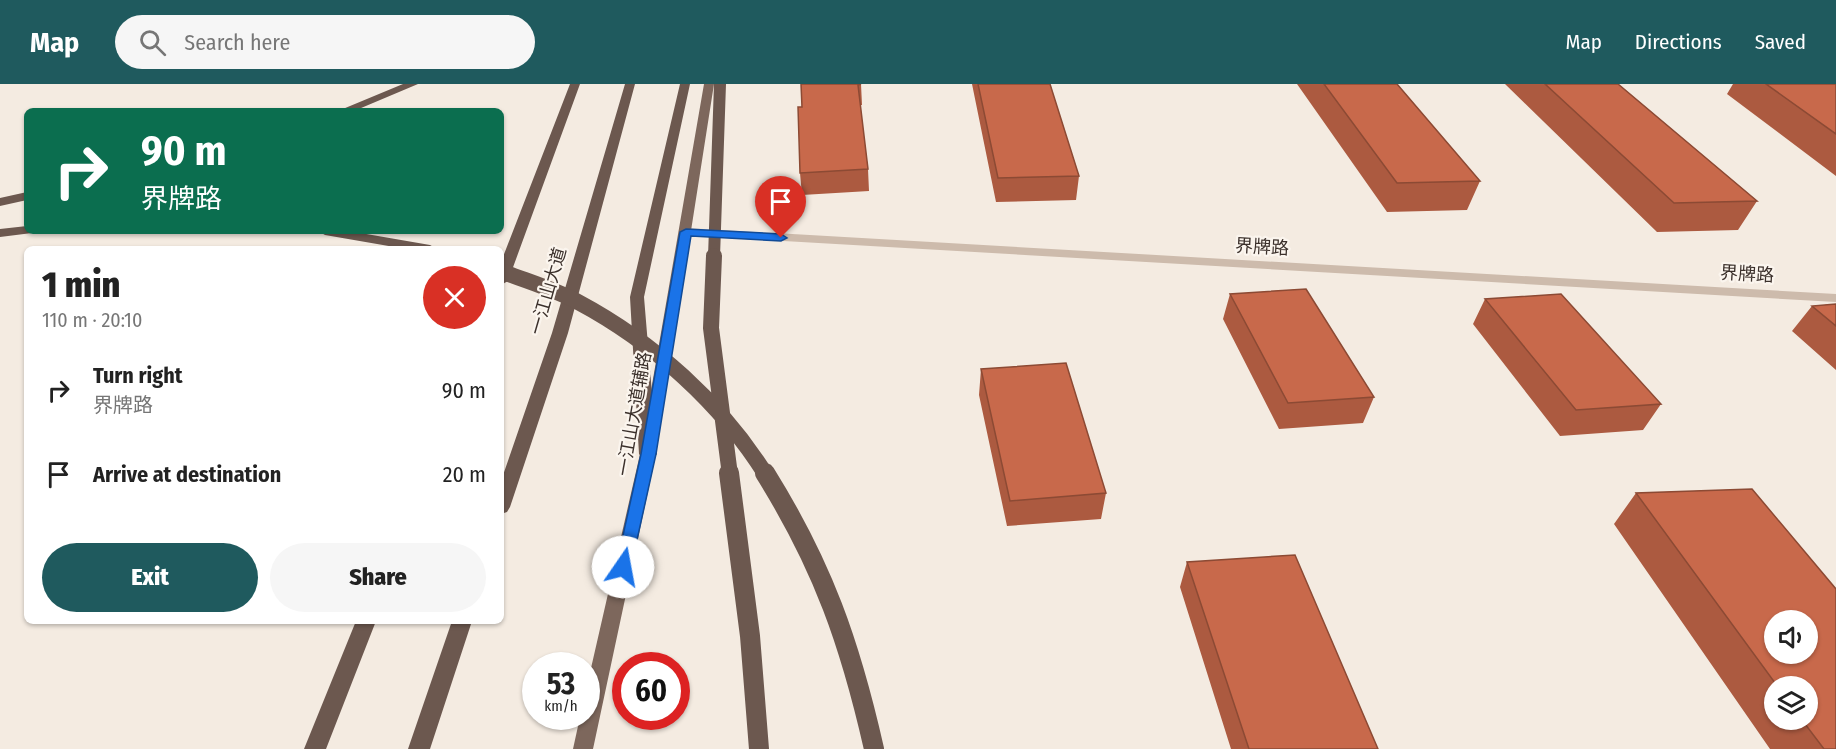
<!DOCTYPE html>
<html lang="en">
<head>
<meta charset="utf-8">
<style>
  :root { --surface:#fff; --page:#f6f6f6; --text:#222; --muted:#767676; --accent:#1f5a5e }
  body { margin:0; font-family:"Fira Sans Condensed","Noto Sans SC",sans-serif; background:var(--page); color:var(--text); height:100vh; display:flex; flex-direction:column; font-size:22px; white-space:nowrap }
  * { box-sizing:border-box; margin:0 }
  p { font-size:20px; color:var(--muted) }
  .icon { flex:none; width:33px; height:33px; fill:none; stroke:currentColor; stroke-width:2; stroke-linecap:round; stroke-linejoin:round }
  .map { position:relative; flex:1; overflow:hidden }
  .side { position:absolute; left:24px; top:162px; width:480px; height:378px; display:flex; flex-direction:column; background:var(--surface); border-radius:9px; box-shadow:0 2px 4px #0004 }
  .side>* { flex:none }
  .banner { position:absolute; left:24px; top:24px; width:480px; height:126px; border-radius:9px; box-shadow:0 2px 4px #0004; background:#0b6e4f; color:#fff; overflow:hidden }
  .controls { position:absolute; left:1764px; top:526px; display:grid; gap:12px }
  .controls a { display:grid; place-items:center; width:54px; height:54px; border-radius:50%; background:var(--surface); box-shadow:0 2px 4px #0004; font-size:30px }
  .speed { position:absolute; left:522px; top:568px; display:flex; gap:12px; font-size:30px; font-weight:700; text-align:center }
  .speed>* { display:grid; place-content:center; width:78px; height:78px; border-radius:50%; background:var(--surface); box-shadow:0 2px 4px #0004; line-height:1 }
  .speed small { font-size:15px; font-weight:400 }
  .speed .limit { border:9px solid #d22; background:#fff; color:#111 }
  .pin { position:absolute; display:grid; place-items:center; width:51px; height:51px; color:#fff; margin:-62px -26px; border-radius:50% 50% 50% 0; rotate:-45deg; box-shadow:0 0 6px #0007 }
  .pin .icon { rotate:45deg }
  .me { position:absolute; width:66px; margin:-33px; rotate:12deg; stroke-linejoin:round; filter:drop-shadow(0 0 4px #0008) }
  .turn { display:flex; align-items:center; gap:21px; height:126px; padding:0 18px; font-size:27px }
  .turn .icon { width:78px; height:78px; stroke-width:2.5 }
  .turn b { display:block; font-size:42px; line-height:51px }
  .round { display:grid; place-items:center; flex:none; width:63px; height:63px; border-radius:32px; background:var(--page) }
  .overview { display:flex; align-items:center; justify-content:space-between; height:102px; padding:0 18px }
  h1 { font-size:36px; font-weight:800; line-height:45px }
  .primary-button { display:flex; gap:12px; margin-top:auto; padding:12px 18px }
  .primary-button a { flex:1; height:69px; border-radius:36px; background:var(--accent); color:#fff; font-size:24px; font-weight:800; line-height:69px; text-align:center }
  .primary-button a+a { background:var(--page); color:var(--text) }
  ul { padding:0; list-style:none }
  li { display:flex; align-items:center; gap:18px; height:84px; padding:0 18px }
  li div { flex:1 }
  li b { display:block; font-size:22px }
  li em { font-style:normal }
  header { display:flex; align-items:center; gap:36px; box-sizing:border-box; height:84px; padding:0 30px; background:var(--accent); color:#fff }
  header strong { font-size:28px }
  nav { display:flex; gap:33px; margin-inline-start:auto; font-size:21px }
  .search { width:420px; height:54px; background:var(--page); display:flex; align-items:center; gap:15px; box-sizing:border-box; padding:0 21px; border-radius:33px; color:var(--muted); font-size:22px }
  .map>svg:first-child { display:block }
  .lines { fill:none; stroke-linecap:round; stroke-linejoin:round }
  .minor { fill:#cdbbac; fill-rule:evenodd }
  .primary { fill:#7d675c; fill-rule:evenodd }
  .trunk { fill:#6c584f; fill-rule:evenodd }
  .trunk-bridge-far2 { stroke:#6c584f; stroke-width:12 }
  .trunk-bridge-far1 { stroke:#6c584f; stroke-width:16 }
  .trunk-bridge { stroke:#6c584f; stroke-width:20 }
  .wall { fill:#ac5a40; fill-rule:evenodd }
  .building { fill:#c8694b; stroke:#8c4a34; stroke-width:1.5; fill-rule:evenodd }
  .route { fill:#1a73e8; stroke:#114b97; stroke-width:1.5 }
  .labels { text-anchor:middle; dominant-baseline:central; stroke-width:4.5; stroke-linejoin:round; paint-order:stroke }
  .street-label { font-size:18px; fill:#3b302b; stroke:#fbf5ee }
</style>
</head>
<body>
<header>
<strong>Map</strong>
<div class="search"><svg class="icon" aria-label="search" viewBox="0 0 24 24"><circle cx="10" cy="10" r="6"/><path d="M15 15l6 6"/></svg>Search here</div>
<nav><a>Map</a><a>Directions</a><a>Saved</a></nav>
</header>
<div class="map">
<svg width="1836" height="665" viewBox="0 0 1836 665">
  <rect width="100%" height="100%" fill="#f4ebe1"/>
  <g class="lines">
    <path class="minor" d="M686 144 1836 210V218L682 151V145Z"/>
    <path class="primary" d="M704 0H714L656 370 593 665H573L580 633H586V606L640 370Z"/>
    <path class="trunk" d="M403 0H418L354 27H338Z
      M570 0H580L508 197 501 201V178Z
      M625 0H635L568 249 510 423 507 428 501 430V397L552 249Z
      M680 0H690L644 213 657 370 654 374H642L639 370 630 213Z
      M27 108V116L0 122V114Z
      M27 142V147H33L32 149 0 153V145Z
      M318 147H349L430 161 437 165H406L325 151Z
      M356 537H376L326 665H304Z
      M452 537H472L430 665H408Z"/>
    <path class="trunk-bridge-far2" d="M714 173 720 0"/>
    <path class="trunk-bridge-far1" d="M714 172 711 244 730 391
      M501 187C526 197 554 205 578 218 653 258 721 319 766 391"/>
    <path class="trunk-bridge" d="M729 389 750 552 759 665
      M765 389C823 482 850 559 874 665"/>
  </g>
  <path class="wall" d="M801 0H861L862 21H860L868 85 869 107 802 111 800 89 802 23Z
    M972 0H1050L1079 92 1076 116 996 118Z
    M1297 0H1397L1480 97 1467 126 1387 128Z
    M1505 0H1618L1757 117 1738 146 1657 148Z
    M1733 0H1836V92L1727 10Z
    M1230 210 1374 313 1363 339 1279 345 1223 235Z
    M1485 215 1661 320 1643 346 1560 352 1473 240Z
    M1836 220V286L1792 247 1812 222Z
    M981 285 1106 409 1101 435 1007 442 979 311Z
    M1752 405 1836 505V665H1770L1614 440 1636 409ZM1774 537H1808V570H1774ZM1774 603H1808V636H1774Z
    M1187 478 1378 665H1231L1180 503Z"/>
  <path class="building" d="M801 0H861L858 1 868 85 800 89 798 23H802Z
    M978 0H1050L1079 92 998 94Z
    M1324 0H1397L1480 97 1397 99Z
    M1545 0H1618L1757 117 1674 119Z
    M1766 0H1836V50Z
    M1306 205 1374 313 1288 319 1230 210Z
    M1561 210 1661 320 1576 326 1485 215Z
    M1836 220V242L1812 222Z
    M1066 279 1106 409 1010 417 981 285Z
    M1752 405 1836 505V665H1824L1802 636H1808V603H1778L1636 409ZM1774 537H1808V570H1774Z
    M1295 471 1378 665H1249L1187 478Z"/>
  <path class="route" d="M686 145 781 150 787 154 781 157 691 152 656 370 631 483 623 490 616 483 641 370 680 148Z"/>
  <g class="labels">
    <g class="street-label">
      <text transform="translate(1262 163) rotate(3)">界牌路</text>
      <text transform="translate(1747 190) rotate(3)">界牌路</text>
      <text transform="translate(548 207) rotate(-74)">一江山大道</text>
      <text transform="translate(634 330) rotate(-80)">一江山大道辅路</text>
    </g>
  </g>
</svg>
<div class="controls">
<a><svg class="icon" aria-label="sound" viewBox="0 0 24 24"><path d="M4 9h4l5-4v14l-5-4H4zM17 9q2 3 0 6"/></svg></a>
<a><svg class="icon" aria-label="layers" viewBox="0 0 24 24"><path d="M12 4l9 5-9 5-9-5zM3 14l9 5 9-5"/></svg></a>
</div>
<div class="speed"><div>53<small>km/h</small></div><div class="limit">60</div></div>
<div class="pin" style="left:781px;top:154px;background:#d93025"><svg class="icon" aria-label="arrive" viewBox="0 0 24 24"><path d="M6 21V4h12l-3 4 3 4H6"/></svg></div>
<svg class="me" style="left:623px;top:483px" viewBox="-20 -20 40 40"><circle r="19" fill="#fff"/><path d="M0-13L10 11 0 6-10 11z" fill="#1a73e8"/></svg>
<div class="banner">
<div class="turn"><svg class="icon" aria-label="right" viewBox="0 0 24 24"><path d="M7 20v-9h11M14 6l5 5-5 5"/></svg><div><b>90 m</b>界牌路</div></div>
</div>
<section class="side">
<div class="overview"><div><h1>1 min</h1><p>110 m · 20:10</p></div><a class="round" style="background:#d93025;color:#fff"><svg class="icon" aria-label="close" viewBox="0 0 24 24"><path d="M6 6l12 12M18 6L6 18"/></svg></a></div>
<ul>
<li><svg class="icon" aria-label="right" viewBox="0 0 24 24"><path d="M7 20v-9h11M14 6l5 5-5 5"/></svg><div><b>Turn right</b><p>界牌路</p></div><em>90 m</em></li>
<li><svg class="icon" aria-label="arrive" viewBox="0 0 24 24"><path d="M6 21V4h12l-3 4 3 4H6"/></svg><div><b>Arrive at destination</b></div><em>20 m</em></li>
</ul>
<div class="primary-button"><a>Exit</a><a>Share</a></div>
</section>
</div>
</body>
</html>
